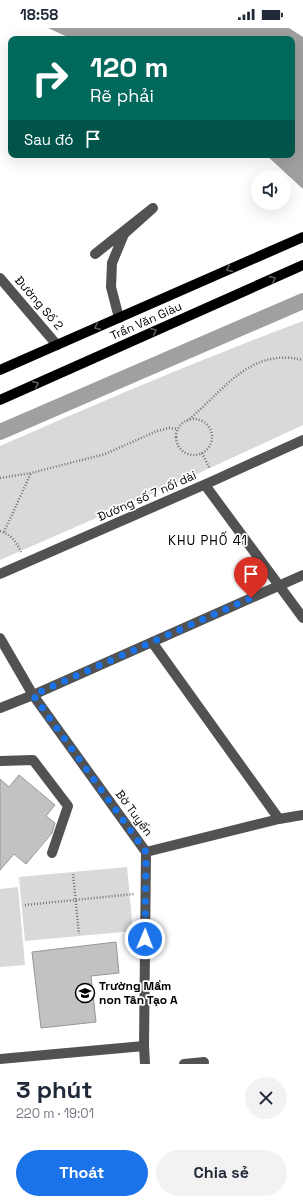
<!DOCTYPE html>
<html lang="vi">
<head>
<meta charset="utf-8">
<style>
  :root { --surface:#fff; --page:#f2f2f3; --text:#1f2937; --muted:#747a83; --accent:#1a73e8 }
  body { margin:0; font-family:"Space Grotesk",sans-serif; background:var(--page); color:var(--text); height:100vh; display:flex; flex-direction:column; font-size:15px; white-space:nowrap }
  * { box-sizing:border-box; margin:0 }
  p { font-size:13px; color:var(--muted) }
  .icon { flex:none; width:22px; height:22px; fill:none; stroke:currentColor; stroke-width:2; stroke-linecap:round; stroke-linejoin:round }
  .map { position:relative; height:1036px; overflow:hidden }
  .side { display:flex; flex-direction:column; background:var(--surface); flex:1 }
  .side>* { flex:none }
  .banner { position:absolute; left:8px; top:8px; width:287px; height:122px; border-radius:8px; box-shadow:0 4px 16px #0002; background:#00695c; color:#fff; overflow:hidden }
  .tools { position:absolute; left:251px; top:142px; display:grid; gap:8px }
  .tools a { display:grid; place-items:center; width:40px; height:40px; border-radius:50%; background:var(--surface); box-shadow:0 4px 16px #0002; font-size:20px }
  .pin { position:absolute; display:grid; place-items:center; width:34px; height:34px; color:#fff; margin:-41px -17px; border-radius:50% 50% 50% 0; rotate:-45deg; box-shadow:0 0 4px #0007 }
  .pin .icon { rotate:45deg }
  .me { position:absolute; width:44px; margin:-22px; rotate:1deg; stroke-linejoin:round; filter:drop-shadow(0 0 3px #0008) }
  .turn { display:flex; align-items:center; gap:14px; height:84px; padding:0 16px; font-size:18px }
  .turn .icon { width:52px; height:52px; stroke-width:2.5 }
  .turn b { display:block; font-size:28px; line-height:34px }
  .then { display:flex; align-items:center; height:38px; padding:0 16px; background:#0003; gap:8px; font-size:15px }
  .round { display:grid; place-items:center; flex:none; width:42px; height:42px; border-radius:21px; background:var(--page) }
  .summary { display:flex; align-items:center; justify-content:space-between; height:68px; padding:0 16px }
  h1 { font-size:24px; font-weight:800; line-height:30px }
  .primary-button { display:flex; gap:8px; margin-top:auto; padding:8px 16px }
  .primary-button a { flex:1; height:46px; border-radius:24px; background:var(--accent); color:#fff; font-size:16px; font-weight:800; line-height:46px; text-align:center }
  .primary-button a+a { background:var(--page); color:var(--text) }
  .status { display:flex; justify-content:space-between; align-items:center; height:28px; padding:0 20px; background:var(--surface); direction:ltr }
  .status svg { height:11px; fill:currentColor }
  .map>svg:first-child { display:block }
  .green { fill:#d9d9d9 }
  .water { fill:#a0a0a0 }
  .lines { fill:none; stroke-linecap:round; stroke-linejoin:round }
  .canal { stroke:#a0a0a0; stroke-width:16 }
  .building { fill:#c2c2c2; stroke:#969696 }
  .path { stroke:#747474; stroke-width:2.5; stroke-dasharray:1 2; stroke-linecap:butt }
  .minor { stroke:#525252; stroke-width:10 }
  .major { stroke:#000; stroke-width:10 }
  .oneway { stroke:#595959 }
  .route { stroke:#1a73e8; stroke-width:7; stroke-dasharray:0 12.6 }
  .labels { text-anchor:middle; dominant-baseline:central; stroke-width:3.5; stroke-linejoin:round; paint-order:stroke }
  .street-label { font-size:12px; fill:#000; stroke:#fff }
  .poi-label { font-size:12px; font-weight:bold; fill:#000; stroke:#fff; text-anchor:start }
  .neighbourhood-label { font-size:13px; letter-spacing:1px; fill:#000; stroke:#fff }
</style>
</head>
<body>
<div class="status"><b>18:58</b><svg viewBox="0 0 49 12"><path d="M0 12V9h3v3zM5 12V6h3v6zM10 12V3h3v9zM15 12V0h3v12zM26 1h20v11H26zM47 4h2v5h-2z"/></svg></div>
<div class="map">
<svg width="303" height="1036" viewBox="0 0 303 1036">
  <rect width="100%" height="100%" fill="#fff"/>
  <path class="green" d="M303 293V397L197 446 0 532V418C100 374 201 331 303 293Z
    M127 839 133 903 25 913 19 849Z
    M18 859 25 937 0 939V861Z"/>
  <path class="water" d="M48 0H289L303 9V161L266 127H292V11H72Z"/>
  <g class="lines">
    <path class="canal" d="M0 404 303 273"/>
  </g>
  <path class="building" d="M19 747 55 777 46 788 55 795 52 805 26 836 14 826 0 842V751L9 759Z
    M116 914 119 945 91 948 96 994 41 1000 32 924Z"/>
  <g class="lines">
    <path class="path" d="M176 409a18 18 0 1 1 36 0a18 18 0 1 1-36 0Z
      M187 393C224 363 249 319 303 332
      M202 425 210 441
      M0 450 31 445 105 426 157 403 169 400 178 401
      M0 503C11 507 16 513 21 524
      M4 504 31 445
      M73 846 79 906
      M25 877 134 866"/>
    <path class="minor" d="M95 226 153 180 124 206 112 235 111 259 119 290
      M0 250 57 317
      M205 457 303 590
      M0 546 215 452 303 412
      M0 610 33 667 146 824 144 1018 145 1036
      M152 614 279 791
      M0 680 33 667 303 547
      M0 733 33 732 68 778 52 825
      M146 824 279 791 303 787
      M0 1031 144 1018
      M184 1036 204 1034"/>
    <path class="major" d="M0 342 303 209
      M0 372 303 237"/>
  </g>
  <defs><path id="oneway-chevron" d="M-2-3.5L2.5 0L-2 3.5" fill="none" stroke-width="1.6" stroke-linecap="round" stroke-linejoin="round"/></defs>
  <g class="oneway">
    <use href="#oneway-chevron" transform="translate(229 241) rotate(156)"/>
    <use href="#oneway-chevron" transform="translate(273 251) rotate(-24)"/>
    <use href="#oneway-chevron" transform="translate(97 299) rotate(156)"/>
    <use href="#oneway-chevron" transform="translate(154 303) rotate(-24)"/>
    <use href="#oneway-chevron" transform="translate(36 356) rotate(-24)"/>
  </g>
  <g class="lines">
    <path class="route" d="M145 911 146 824 33 667 251 570"/>
  </g>
  <defs>
    <g id="school-ring" transform="scale(1)"><circle r="9.5" fill="#fff" stroke="#000" stroke-width="1.5"/><path d="M0-5L7-2L0 1L-7-2ZM-4 1L0 2.5L4 1V4Q0 6-4 4Z" fill="#000"/></g>
  </defs>
  <g fill-rule="evenodd">
    <use href="#school-ring" x="85" y="965"/>
  </g>
  <g class="labels">
    <g class="street-label">
      <text transform="translate(39 275) rotate(49)">Đường Số 2</text>
      <text transform="translate(146 293) rotate(-24)">Trần Văn Giàu</text>
      <text transform="translate(147 468) rotate(-24)">Đường số 7 nối dài</text>
      <text transform="translate(134 785) rotate(54)">Bờ Tuyến</text>
    </g>
    <g class="poi-label">
      <text x="99" y="958">Trường Mầm<tspan x="99" dy="14">non Tân Tạo A</tspan></text>
    </g>
    <g class="neighbourhood-label">
      <text x="208" y="512">KHU PHỐ 41</text>
    </g>
  </g>
</svg>
<div class="tools">
<a><svg class="icon" aria-label="sound" viewBox="0 0 24 24"><path d="M4 9h4l5-4v14l-5-4H4zM17 9q2 3 0 6"/></svg></a>
</div>
<div class="pin" style="left:251px;top:570px;background:#d93025"><svg class="icon" aria-label="arrive" viewBox="0 0 24 24"><path d="M6 21V4h12l-3 4 3 4H6"/></svg></div>
<svg class="me" style="left:145px;top:911px" viewBox="-20 -20 40 40"><circle r="17" fill="#1a73e8" stroke="#fff" stroke-width="3"/><path d="M0-11L8 9 0 5-8 9z" fill="#fff"/></svg>
<div class="banner">
<div class="turn"><svg class="icon" aria-label="right" viewBox="0 0 24 24"><path d="M7 20v-9h11M14 6l5 5-5 5"/></svg><div><b>120 m</b>Rẽ phải</div></div>
<div class="then">Sau đó<svg class="icon" aria-label="arrive" viewBox="0 0 24 24"><path d="M6 21V4h12l-3 4 3 4H6"/></svg></div>
</div>
</div>
<section class="side">
<div class="summary"><div><h1>3 phút</h1><p>220 m · 19:01</p></div><a class="round"><svg class="icon" aria-label="close" viewBox="0 0 24 24"><path d="M6 6l12 12M18 6L6 18"/></svg></a></div>
<div class="primary-button"><a>Thoát</a><a>Chia sẻ</a></div>
</section>
</body>
</html>
